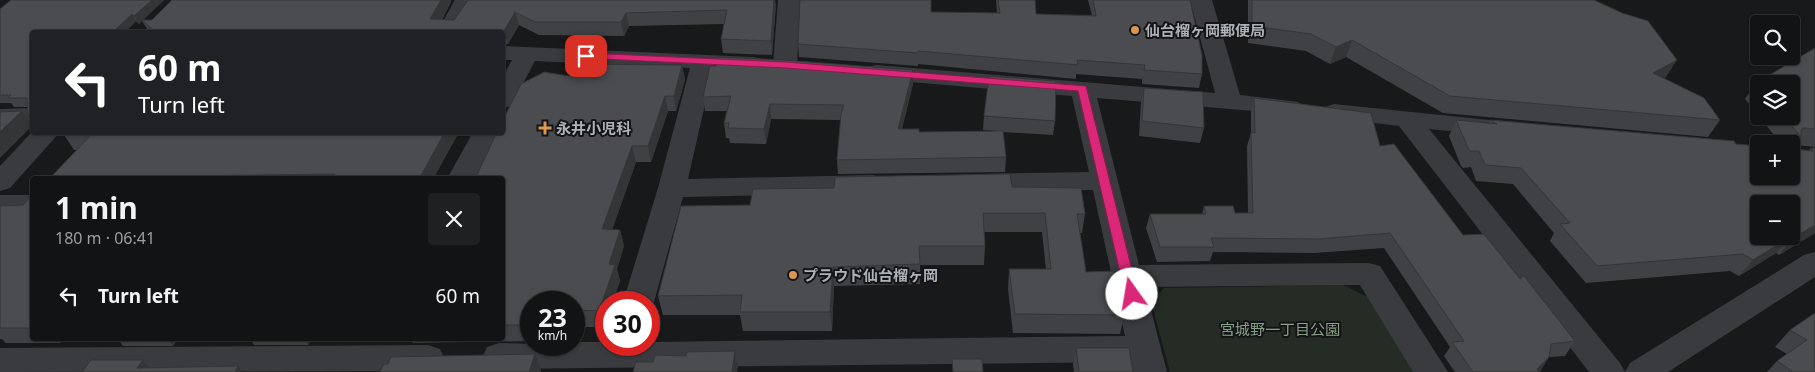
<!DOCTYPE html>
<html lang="en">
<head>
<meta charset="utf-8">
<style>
  :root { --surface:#121314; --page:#1f2022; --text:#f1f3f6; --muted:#9c9ea0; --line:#313234 }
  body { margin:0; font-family:"Noto Sans","Noto Sans JP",sans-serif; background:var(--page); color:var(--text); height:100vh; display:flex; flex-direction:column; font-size:19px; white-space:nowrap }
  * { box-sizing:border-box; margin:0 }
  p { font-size:16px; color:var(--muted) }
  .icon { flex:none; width:28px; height:28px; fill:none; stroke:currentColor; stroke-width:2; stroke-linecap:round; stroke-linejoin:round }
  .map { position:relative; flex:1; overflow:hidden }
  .drawer { position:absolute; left:30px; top:176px; width:475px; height:165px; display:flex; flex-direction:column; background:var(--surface); border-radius:5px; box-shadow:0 1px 4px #0004,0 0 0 1px var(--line) }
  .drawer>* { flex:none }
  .hud { position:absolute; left:30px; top:30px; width:475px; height:105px; border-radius:5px; box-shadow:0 1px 4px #0004,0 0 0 1px var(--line); background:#202124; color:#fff; overflow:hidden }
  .controls { position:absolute; left:1750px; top:15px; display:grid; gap:10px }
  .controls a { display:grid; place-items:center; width:50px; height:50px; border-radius:5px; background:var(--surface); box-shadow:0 1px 4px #0004,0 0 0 1px var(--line); font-size:25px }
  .speed { position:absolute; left:520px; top:291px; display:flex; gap:10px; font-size:25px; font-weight:700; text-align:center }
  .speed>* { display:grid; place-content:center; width:65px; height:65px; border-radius:50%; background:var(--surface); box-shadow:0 1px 4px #0004,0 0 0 1px var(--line); line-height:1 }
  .speed small { font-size:12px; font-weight:400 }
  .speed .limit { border:8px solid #d22; background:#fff; color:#111 }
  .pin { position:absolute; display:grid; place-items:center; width:42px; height:42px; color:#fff; margin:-21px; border-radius:10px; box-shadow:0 2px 8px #0006 }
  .me { position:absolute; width:55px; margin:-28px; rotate:347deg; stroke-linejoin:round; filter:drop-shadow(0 0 4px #0008) }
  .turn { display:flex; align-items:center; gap:18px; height:105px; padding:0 25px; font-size:22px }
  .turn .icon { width:65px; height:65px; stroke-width:2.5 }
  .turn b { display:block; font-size:35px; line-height:42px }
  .round { display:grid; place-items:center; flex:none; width:52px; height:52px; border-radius:5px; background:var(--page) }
  .overview { display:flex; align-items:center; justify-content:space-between; height:85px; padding:0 25px }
  h1 { font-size:30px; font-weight:700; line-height:38px }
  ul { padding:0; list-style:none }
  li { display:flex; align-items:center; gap:15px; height:70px; padding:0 25px }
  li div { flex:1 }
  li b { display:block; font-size:19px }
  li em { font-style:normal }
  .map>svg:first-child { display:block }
  .green { fill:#252c25 }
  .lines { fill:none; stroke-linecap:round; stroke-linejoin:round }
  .minor { fill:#3a3b3f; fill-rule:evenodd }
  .tertiary { fill:#3a3b3f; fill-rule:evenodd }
  .wall { fill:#404144 }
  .shaded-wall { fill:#343537 }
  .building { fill:#4b4c4f; stroke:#343537; fill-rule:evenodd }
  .route { fill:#db2777; stroke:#8e194d }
  .poi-dot { fill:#dd964d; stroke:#131415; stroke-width:2 }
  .labels { text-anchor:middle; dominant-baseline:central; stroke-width:4; stroke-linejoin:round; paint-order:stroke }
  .poi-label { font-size:15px; font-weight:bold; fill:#acb2b8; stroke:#131415; text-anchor:start }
  .park-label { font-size:15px; fill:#88a186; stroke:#131415 }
</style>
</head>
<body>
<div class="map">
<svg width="1815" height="372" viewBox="0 0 1815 372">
  <rect width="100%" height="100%" fill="#18191a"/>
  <path class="green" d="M1343 285 1368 297 1413 372H1170L1151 301 1164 288Z"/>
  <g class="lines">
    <path class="minor" d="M455 0H477L459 32H437Z
      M778 0H800L797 65 793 70 785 72 777 70 773 65Z
      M1190 0H1212L1240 95 1298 102 1301 107 1298 112 1289 114 1097 98 1139 265 1369 263 1380 266 1448 372H1413L1360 285 1145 287 1167 372H1133L1131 362 499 369 487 365 483 356 487 347 499 343 574 345V342H606V345H649V342L1125 336 1093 190 973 192 963 189 959 183 963 177 973 174 1089 172 1072 96 876 79 868 77 864 72 868 67 876 65 1215 93Z
      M502 46 753 57 761 59 765 64 761 69 753 71 713 69 688 179 873 175 883 178 887 184 883 190 873 193 683 197 654 302 649 310V302H623L658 188 690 68 535 61 511 106 502 108V78L512 60H502Z
      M1334 104 1499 121 1503 127 1499 133 1490 135 1429 129 1620 363 1625 372H1589L1399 126 1325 117 1321 112 1325 107Z
      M32 108V124L0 125V109Z
      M32 132H60L10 188 0 191V166Z
      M473 132H499L475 179H447Z
      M0 195H32V213H0Z
      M428 345 440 349 444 358 440 367 428 371 0 372V348Z"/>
    <path class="tertiary" d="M1815 252V277L1668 372H1625L1630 363 1804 255Z"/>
  </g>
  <path class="wall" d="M11 0H164L143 20H152L172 0H451V2L442 20H454L468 0 776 4 772 55 723 53 721 39 724 24 629 26 624 36 539 35 519 25 508 44 502 45V32H149L142 21 139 24 136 21 125 32H32V122L28 116V107H14L11 103H0V9Z
    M996 0H1035L1036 14 1092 15 1088 0H1190L1202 74 1199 88 1142 84V79L1076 74V79L918 64V66L799 57 798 44 931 12 997 13Z
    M1248 0H1594L1666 77 1664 78 1720 120 1708 137 1443 113 1346 57 1330 64 1306 51 1248 43Z
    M1815 48V147L1796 145 1792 149 1809 150 1811 148H1815V233L1779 255 1776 253 1739 276 1730 271 1586 283 1550 241 1554 233 1513 184 1476 181 1471 167 1463 168 1461 166 1449 136 1456 120 1489 123 1490 120 1736 144 1791 176V144H1781L1759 116H1791L1759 84V116L1745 99 1756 83Z
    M682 65 685 80 676 111H668L651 162H636L612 230H620L624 246 617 269 620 281 604 327H574V302H531V341L413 343 411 339H502V179L569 76Z
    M913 84 902 129 919 132 997 131 983 130 984 116 1055 121 1053 135 1003 132 1006 157 1005 172 838 174 837 160 841 120 771 119 766 144 730 143 729 138H726L724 123 727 111H705L703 97Z
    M1144 88 1204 128 1200 143 1139 136 1141 102Z
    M1254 98 1380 146 1463 235 1520 279 1575 341 1565 356 1549 357 1539 372H1455L1444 356 1450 347 1384 248 1314 253 1213 252 1210 261 1157 262 1146 228 1150 214H1202L1204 206 1235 213H1248L1247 146 1251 133V111Z
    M67 132H459L433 179H49L77 150H74L64 135Z
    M1012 187 1085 214 1082 233H1080L1086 272 1124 315 1120 334 1013 333 1008 289 1009 269H1046L1042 232H984L985 246 984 265H920V284L834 286 832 331H743L740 315H663L658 296 750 205Z
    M32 195V339H63L60 343H6L2 339H0V206L23 205Z
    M1815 313V372H1767L1777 361 1787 354 1775 347 1790 330Z
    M118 339H178L173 346H123Z
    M250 339H312L308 345H254Z
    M1076 348 1133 372H1074L1073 364Z"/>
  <path class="shaded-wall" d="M152 0H164L139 24 134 16Z
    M441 0H451V2L435 32 430 19Z
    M774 0H775L776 4 772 55 771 41Z
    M515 12 519 25 508 44 504 31Z
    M626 13 629 26 624 36 621 22Z
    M132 14 136 21 125 32H113Z
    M1352 40 1346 57 1330 64 1336 47Z
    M1677 60 1666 77 1642 90 1653 73Z
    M682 65 685 80 676 111 674 96Z
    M913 70V84L898 143V129Z
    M665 96 668 111 651 162 648 146Z
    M770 104 771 119 766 144 764 129Z
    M22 111 32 126 0 158V132Z
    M32 111V122L28 116Z
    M445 132H459L433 179H419Z
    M632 146 636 162 606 246 602 229Z
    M1815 221V233L1779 255 1793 238Z
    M620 230 624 246 617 269 620 281 612 302H606V320L604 327 599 311 609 264Z
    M1790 237 1776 253 1739 276 1753 260Z
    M833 267 834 286 832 331 830 312Z
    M56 339H63L60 343Z
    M168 339H178L173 346Z
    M305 339H312L308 345Z
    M735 351 738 368 737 372H732Z
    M535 354 541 370V372H529Z
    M1549 357 1540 372H1535L1537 369Z
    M143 360 152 372 137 368Z
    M238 366 242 372H235Z"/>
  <path class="building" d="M11 0H152L134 16 132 14 113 32H32V111L28 116 27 98H8L11 95H0V9Z
    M172 0H441L430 19 454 20 468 0H774L771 41 721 39 727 10 626 13 621 22H535L515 12 504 31H496V32H155L142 20H152Z
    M800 0H931V12L1000 13 998 0H1035L1036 14 1096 16 1093 0H1190L1202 55V74L1144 70 1145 65 1077 60 1078 65 918 51V53L798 44Z
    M1252 0H1594L1622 13 1648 21 1677 60 1653 73 1704 98 1720 120 1450 96 1352 40 1336 47 1311 34 1252 26Z
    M1815 48V129L1803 128 1801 130V137L1784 116H1791V84H1759V86L1756 83Z
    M717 57 784 60 913 70 898 129H919V132L1003 131 1006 157 837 160 841 114 844 105 770 104 764 129 728 128 729 123H724L731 96 703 97 710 66H716Z
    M576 64 682 65 674 96H665L648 146H632L602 229 620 230 609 264 615 265 599 311 574 310V302H531V327H527L525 325H502V179H475L497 132H502V122L521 84 544 72 569 76Z
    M989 76 1056 81 1055 121 984 116Z
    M1144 88 1203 92 1204 128 1142 121Z
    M1254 98 1371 113 1380 146 1394 144 1463 235 1484 234 1520 279 1524 276 1575 341 1551 344 1549 357 1537 369 1539 372H1473L1452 342 1464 341 1390 233 1319 239 1211 238 1214 247H1160L1150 214H1206L1204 206H1233L1235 213H1253L1251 132 1255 133Z
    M22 111 0 132V112Z
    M1456 120 1497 124 1490 120 1734 141 1736 144 1759 146V176H1791V149L1813 151 1811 148H1815V225L1793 238 1790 237 1753 260 1743 254 1597 266 1560 224 1570 223 1521 168 1485 165 1479 151H1470L1469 150ZM1759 204H1791V236H1759Z
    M67 132H445L419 179H332L335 174 121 177 120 179H49L92 134 64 135Z
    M1010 174 1012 187 1081 188 1085 214H1077L1086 272 1115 271 1124 315 1015 314 1009 269H1051L1045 213H983L985 246H919L920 264 833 267 830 312H740L742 295 658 296 681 206 750 205 753 189 834 188 835 177Z
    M32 195V328H0V206L23 205Z
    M1815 313V372H1791L1792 371 1777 361 1807 340 1790 330Z
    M1076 348H1129L1133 372H1079Z
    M735 351 732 372H633L636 362H653L655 355 686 356 687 352Z
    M535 354 529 372H380L384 364H388L391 357Z
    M952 359H982L983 372H953Z
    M91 360H143L137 368 238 366 235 372H82Z"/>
  <path class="route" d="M586 53 785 62 1086 86 1138 294 1136 297H1127L1125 294 1078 91 785 68 583 58 582 56Z"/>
  <g class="poi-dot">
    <circle cx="1135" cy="30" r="5"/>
    <path d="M542.5 120.5h5v5h5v5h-5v5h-5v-5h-5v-5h5z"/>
    <circle cx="793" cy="275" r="5"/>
  </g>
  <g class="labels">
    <g class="poi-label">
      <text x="1145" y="30">仙台榴ヶ岡郵便局</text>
      <text x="556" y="128">永井小児科</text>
      <text x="803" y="275">プラウド仙台榴ヶ岡</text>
    </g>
    <g class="park-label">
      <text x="1280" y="329">宮城野一丁目公園</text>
    </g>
  </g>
</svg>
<div class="controls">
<a><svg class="icon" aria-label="search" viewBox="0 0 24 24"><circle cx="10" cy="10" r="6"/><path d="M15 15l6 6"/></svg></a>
<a><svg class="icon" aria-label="layers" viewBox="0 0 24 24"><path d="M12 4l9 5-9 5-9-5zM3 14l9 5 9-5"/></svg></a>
<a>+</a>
<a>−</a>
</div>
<div class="speed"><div>23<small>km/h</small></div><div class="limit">30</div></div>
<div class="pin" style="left:586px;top:56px;background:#d93025"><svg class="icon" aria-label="arrive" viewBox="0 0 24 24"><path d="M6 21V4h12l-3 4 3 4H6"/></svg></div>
<svg class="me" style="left:1132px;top:294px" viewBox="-20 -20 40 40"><circle r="19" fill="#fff"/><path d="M0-13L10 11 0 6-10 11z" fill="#db2777"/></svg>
<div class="hud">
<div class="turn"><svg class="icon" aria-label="left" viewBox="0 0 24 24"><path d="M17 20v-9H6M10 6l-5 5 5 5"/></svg><div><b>60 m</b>Turn left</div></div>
</div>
<section class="drawer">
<div class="overview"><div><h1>1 min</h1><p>180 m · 06:41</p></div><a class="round"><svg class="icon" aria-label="close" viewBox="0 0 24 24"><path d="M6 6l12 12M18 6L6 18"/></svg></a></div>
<ul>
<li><svg class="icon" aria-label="left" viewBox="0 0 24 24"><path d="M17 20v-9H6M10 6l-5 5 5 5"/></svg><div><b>Turn left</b></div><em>60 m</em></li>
</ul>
</section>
</div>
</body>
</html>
